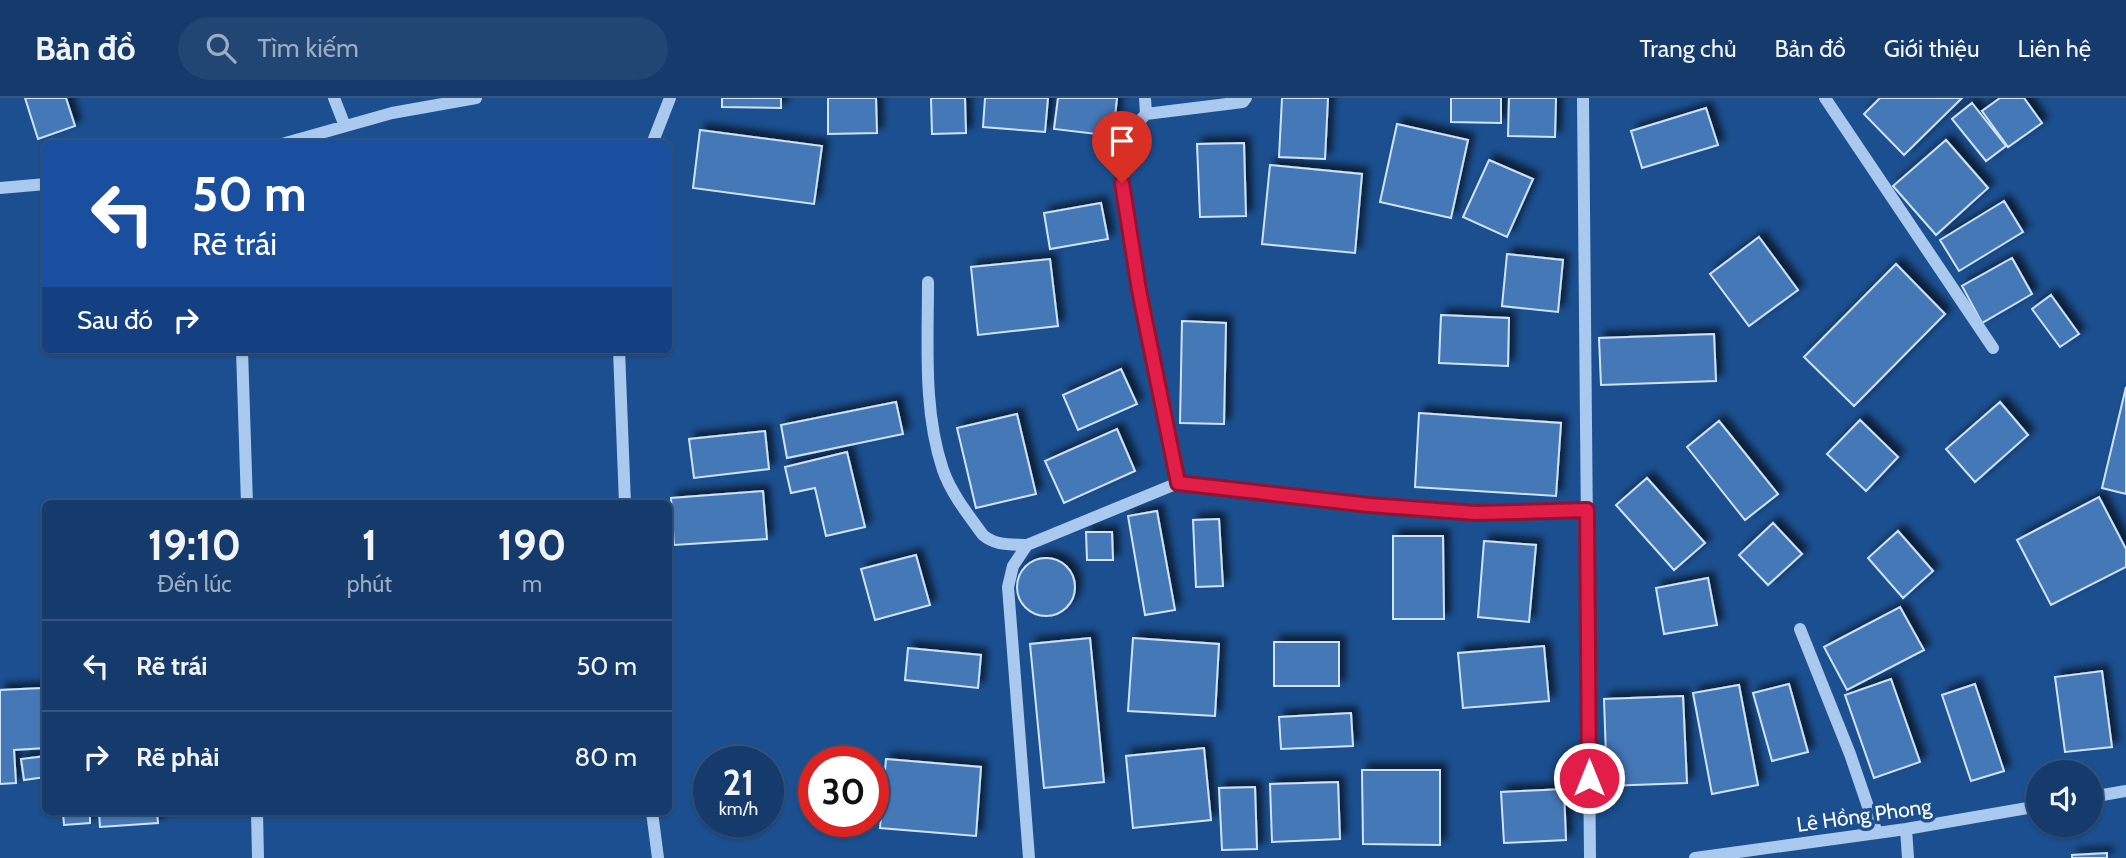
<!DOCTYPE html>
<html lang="vi">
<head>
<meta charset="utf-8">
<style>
  :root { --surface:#143b6b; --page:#214673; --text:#f1f3f6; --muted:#9dadc1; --line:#33557e }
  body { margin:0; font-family:Cabin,sans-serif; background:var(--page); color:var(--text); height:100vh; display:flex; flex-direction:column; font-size:26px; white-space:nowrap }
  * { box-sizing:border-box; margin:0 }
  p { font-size:23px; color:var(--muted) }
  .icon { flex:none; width:38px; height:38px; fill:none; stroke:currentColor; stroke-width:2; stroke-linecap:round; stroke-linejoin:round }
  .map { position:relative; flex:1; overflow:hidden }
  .sheet { position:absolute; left:42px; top:402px; width:630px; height:315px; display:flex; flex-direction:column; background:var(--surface); border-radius:10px; box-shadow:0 2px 5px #0004,0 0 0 2px var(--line) }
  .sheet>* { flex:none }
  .top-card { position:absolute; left:42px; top:42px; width:630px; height:214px; border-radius:10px; box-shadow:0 2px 5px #0004,0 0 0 2px var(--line); background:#1a4fa0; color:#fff; overflow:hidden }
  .controls { position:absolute; left:2026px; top:662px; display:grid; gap:14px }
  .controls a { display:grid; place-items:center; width:77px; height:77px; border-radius:50%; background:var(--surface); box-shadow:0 2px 5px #0004,0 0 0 2px var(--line); font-size:35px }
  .speed { position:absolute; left:693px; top:648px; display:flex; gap:14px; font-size:35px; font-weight:700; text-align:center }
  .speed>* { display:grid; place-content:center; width:91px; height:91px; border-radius:50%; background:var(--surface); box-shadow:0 2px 5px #0004,0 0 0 2px var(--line); line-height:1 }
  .speed small { font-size:18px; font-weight:400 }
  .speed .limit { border:10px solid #d22; background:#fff; color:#111 }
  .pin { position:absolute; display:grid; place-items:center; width:60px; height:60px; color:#fff; margin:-72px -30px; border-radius:50% 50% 50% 0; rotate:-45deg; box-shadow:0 0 7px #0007 }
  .pin .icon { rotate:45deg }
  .me { position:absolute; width:77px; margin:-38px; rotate:0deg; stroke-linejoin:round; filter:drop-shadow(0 0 5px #0008) }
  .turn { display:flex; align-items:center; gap:24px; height:147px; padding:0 35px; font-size:32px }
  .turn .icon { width:91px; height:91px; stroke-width:2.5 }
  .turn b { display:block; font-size:49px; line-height:60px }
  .then { display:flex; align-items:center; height:66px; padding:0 35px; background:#0003; gap:14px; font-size:26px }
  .eta { display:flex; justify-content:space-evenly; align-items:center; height:119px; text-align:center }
  .eta b { font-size:42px; font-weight:700; line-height:49px }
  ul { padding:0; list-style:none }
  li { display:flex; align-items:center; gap:21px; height:91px; padding:0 35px; border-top:2px solid var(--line) }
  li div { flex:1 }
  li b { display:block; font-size:26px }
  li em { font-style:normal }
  header { display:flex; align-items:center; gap:42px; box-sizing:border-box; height:98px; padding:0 35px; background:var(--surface); border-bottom:2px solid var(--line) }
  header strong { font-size:33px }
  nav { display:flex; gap:38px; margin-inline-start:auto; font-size:24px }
  .search { width:490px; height:63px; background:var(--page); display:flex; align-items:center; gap:18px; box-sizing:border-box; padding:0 24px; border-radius:38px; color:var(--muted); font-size:26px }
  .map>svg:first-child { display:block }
  .building { fill:#4478b7; stroke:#cfe3fa; stroke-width:2; filter:url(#shadow) }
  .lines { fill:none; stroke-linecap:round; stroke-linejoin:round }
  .minor { stroke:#a9c9ee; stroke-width:12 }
  .route-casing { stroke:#92132f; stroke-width:18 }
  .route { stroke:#e11d48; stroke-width:12 }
  .labels { text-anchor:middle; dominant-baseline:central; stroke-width:7; stroke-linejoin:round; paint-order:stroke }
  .street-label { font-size:21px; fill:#fff; stroke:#1b4f8f }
</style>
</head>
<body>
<header>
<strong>Bản đồ</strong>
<div class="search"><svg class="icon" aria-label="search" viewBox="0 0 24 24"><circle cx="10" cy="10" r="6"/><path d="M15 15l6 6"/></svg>Tìm kiếm</div>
<nav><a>Trang chủ</a><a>Bản đồ</a><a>Giới thiệu</a><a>Liên hệ</a></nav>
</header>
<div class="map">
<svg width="2126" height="760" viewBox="0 0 2126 760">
  <defs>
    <filter id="shadow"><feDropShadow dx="6" dy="-6" stdDeviation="3.5" flood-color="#0009"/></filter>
  </defs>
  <rect width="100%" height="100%" fill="#1b4f8f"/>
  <path class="building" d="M25 0H66L75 28 38 41Z
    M722 0H781V10L722 9Z
    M828 0H876L877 35 828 36Z
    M931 0H965L966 35 932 36Z
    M985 0H1048L1045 34 983 29Z
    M1058 0H1117L1113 38 1054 31Z
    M1282 0H1328L1325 61 1279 59Z
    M1451 0H1501V25L1451 24Z
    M1509 0H1556L1555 39 1508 38Z
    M1880 0H1962L1904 57 1864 16Z
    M2000 0H2024L2042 25 2008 49 1982 13Z
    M1972 5 2006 48 1986 63 1952 21Z
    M1706 10 1718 47 1642 70 1631 33Z
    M1397 26 1468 42 1451 120 1380 104Z
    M700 32 822 48 814 106 693 90Z
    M1946 42 1988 90 1936 137 1893 88Z
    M1244 45 1246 118 1200 119 1197 46Z
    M1489 62 1533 81 1507 139 1463 119Z
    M1270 67 1362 76 1355 155 1262 146Z
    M2004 103 2023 134 1959 173 1940 142Z
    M1101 105 1108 141 1050 151 1044 115Z
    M1759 139 1798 192 1749 228 1710 176Z
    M1507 156 1563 162 1558 214 1502 208Z
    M2012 160 2032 196 1982 225 1962 188Z
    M1050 161 1058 228 978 237 971 169Z
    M1896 166 1945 216 1854 308 1804 259Z
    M2051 197 2079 236 2060 249 2032 211Z
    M1441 217 1509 220 1508 268 1439 265Z
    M1182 223 1226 225 1224 326 1180 325Z
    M1714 236 1716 283 1601 287 1599 240Z
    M1121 271 1137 306 1078 332 1063 297Z
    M2126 289V396L2102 390Z
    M896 304 903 336 787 360 781 327Z
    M2000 304 2028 337 1975 384 1946 351Z
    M1419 315 1561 325 1556 398 1415 389Z
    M1017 316 1036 396 976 410 957 330Z
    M1860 322 1898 359 1866 393 1827 356Z
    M1719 323 1778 396 1745 422 1687 349Z
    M1117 331 1135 373 1064 405 1045 363Z
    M765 333 769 371 694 380 689 341Z
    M847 354 865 429 826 438 815 390 791 395 785 369Z
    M1647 380 1705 445 1674 472 1616 407Z
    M763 393 767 441 674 447 671 400Z
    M2099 399 2126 451V469L2051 507 2017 442Z
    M1157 413 1175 512 1145 517 1128 418Z
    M1219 421 1223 488 1196 489 1193 422Z
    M1773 425 1802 456 1768 487 1739 457Z
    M1898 433 1933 473 1903 500 1868 460Z
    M1086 434H1112L1113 462H1087Z
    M1393 438H1443L1444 521H1393Z
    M1484 443 1536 447 1529 524 1478 519Z
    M916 457 930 507 875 522 861 471Z
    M1017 489a29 29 0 1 1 58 0a29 29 0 1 1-58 0Z
    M1708 480 1717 527 1664 536 1656 490Z
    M1900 509 1924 552 1847 592 1824 549Z
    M1090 540 1104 684 1044 690 1030 546Z
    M1133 540 1219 546 1215 618 1128 613Z
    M1274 544H1339V588H1274Z
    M1544 548 1549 603 1463 610 1458 555Z
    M908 550 981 557 978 590 905 582Z
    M2102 573 2112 649 2065 654 2055 579Z
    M1891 581 1920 664 1874 680 1845 597Z
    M1789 586 1808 654 1772 663 1753 595Z
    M1975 586 2004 673 1971 683 1942 597Z
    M1739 587 1758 687 1712 696 1693 595Z
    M42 590 46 650 14 652 16 685 0 686V592Z
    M1683 598 1687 685 1607 688 1604 601Z
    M1351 615 1353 648 1281 651 1279 619Z
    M1204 650 1211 722 1133 730 1126 658Z
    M46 658V679L24 682 21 661Z
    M886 661 981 669 976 738 880 730Z
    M1362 672H1440V747L1363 746Z
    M1338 684 1340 741 1272 744 1270 686Z
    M1255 689 1257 751 1222 752 1219 690Z
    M1564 691 1566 742 1504 745 1501 694Z
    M63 714H90V725L64 727Z
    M99 714H157L158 725 100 729Z
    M2107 755V760H2072V757Z"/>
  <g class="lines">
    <path class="minor" d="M334 0 345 28
      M1145 0 1146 16 1131 32 1122 85 1139 192 1178 385
      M1583 0 1590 760
      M1825 0 1993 250
      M1146 16 1243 4 1246 0
      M282 46 392 15 476 0
      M652 46 670 0
      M0 90 46 86
      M928 184C928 246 923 313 943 372 951 395 969 418 983 437 996 448 1010 446 1027 447
      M242 252 247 406
      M619 252 625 406
      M1800 531 1850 656 1877 735
      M2091 699 2126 693
      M257 714 258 760
      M652 714 658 760
      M1906 731 1908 760
      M1029 760 1008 489 1013 468 1027 447 1178 385 1369 406 1476 415 1587 413
      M1695 760 1906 731 2039 708"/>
  </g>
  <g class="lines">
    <g class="route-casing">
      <path id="route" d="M1122 85 1139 192 1178 385 1369 407 1476 415 1587 412 1589 680"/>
    </g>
    <use href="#route" class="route"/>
  </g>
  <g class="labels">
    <g class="street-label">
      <text transform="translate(1864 717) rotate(-8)">Lê Hồng Phong</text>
    </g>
  </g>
</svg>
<div class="controls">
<a><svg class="icon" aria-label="sound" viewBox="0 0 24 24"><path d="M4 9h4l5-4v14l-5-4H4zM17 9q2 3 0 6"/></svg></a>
</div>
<div class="speed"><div>21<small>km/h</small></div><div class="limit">30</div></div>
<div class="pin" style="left:1122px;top:85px;background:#d93025"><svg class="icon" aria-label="arrive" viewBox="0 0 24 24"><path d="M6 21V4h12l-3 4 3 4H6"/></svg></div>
<svg class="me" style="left:1589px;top:680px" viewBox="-20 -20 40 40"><circle r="17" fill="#e11d48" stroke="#fff" stroke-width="3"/><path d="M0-11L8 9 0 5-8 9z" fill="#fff"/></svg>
<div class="top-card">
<div class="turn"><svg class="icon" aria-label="left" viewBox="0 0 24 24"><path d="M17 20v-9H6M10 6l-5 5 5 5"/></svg><div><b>50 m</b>Rẽ trái</div></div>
<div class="then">Sau đó<svg class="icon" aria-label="right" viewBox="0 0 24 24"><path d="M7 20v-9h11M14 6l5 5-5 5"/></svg></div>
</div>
<section class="sheet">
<div class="eta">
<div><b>19:10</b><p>Đến lúc</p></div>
<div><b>1</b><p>phút</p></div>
<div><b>190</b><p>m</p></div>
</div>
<ul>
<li><svg class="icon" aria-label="left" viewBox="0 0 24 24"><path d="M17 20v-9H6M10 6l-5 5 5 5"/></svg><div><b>Rẽ trái</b></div><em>50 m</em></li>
<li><svg class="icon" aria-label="right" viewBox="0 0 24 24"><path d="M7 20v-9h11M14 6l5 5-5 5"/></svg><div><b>Rẽ phải</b></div><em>80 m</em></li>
</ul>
</section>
</div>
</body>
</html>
